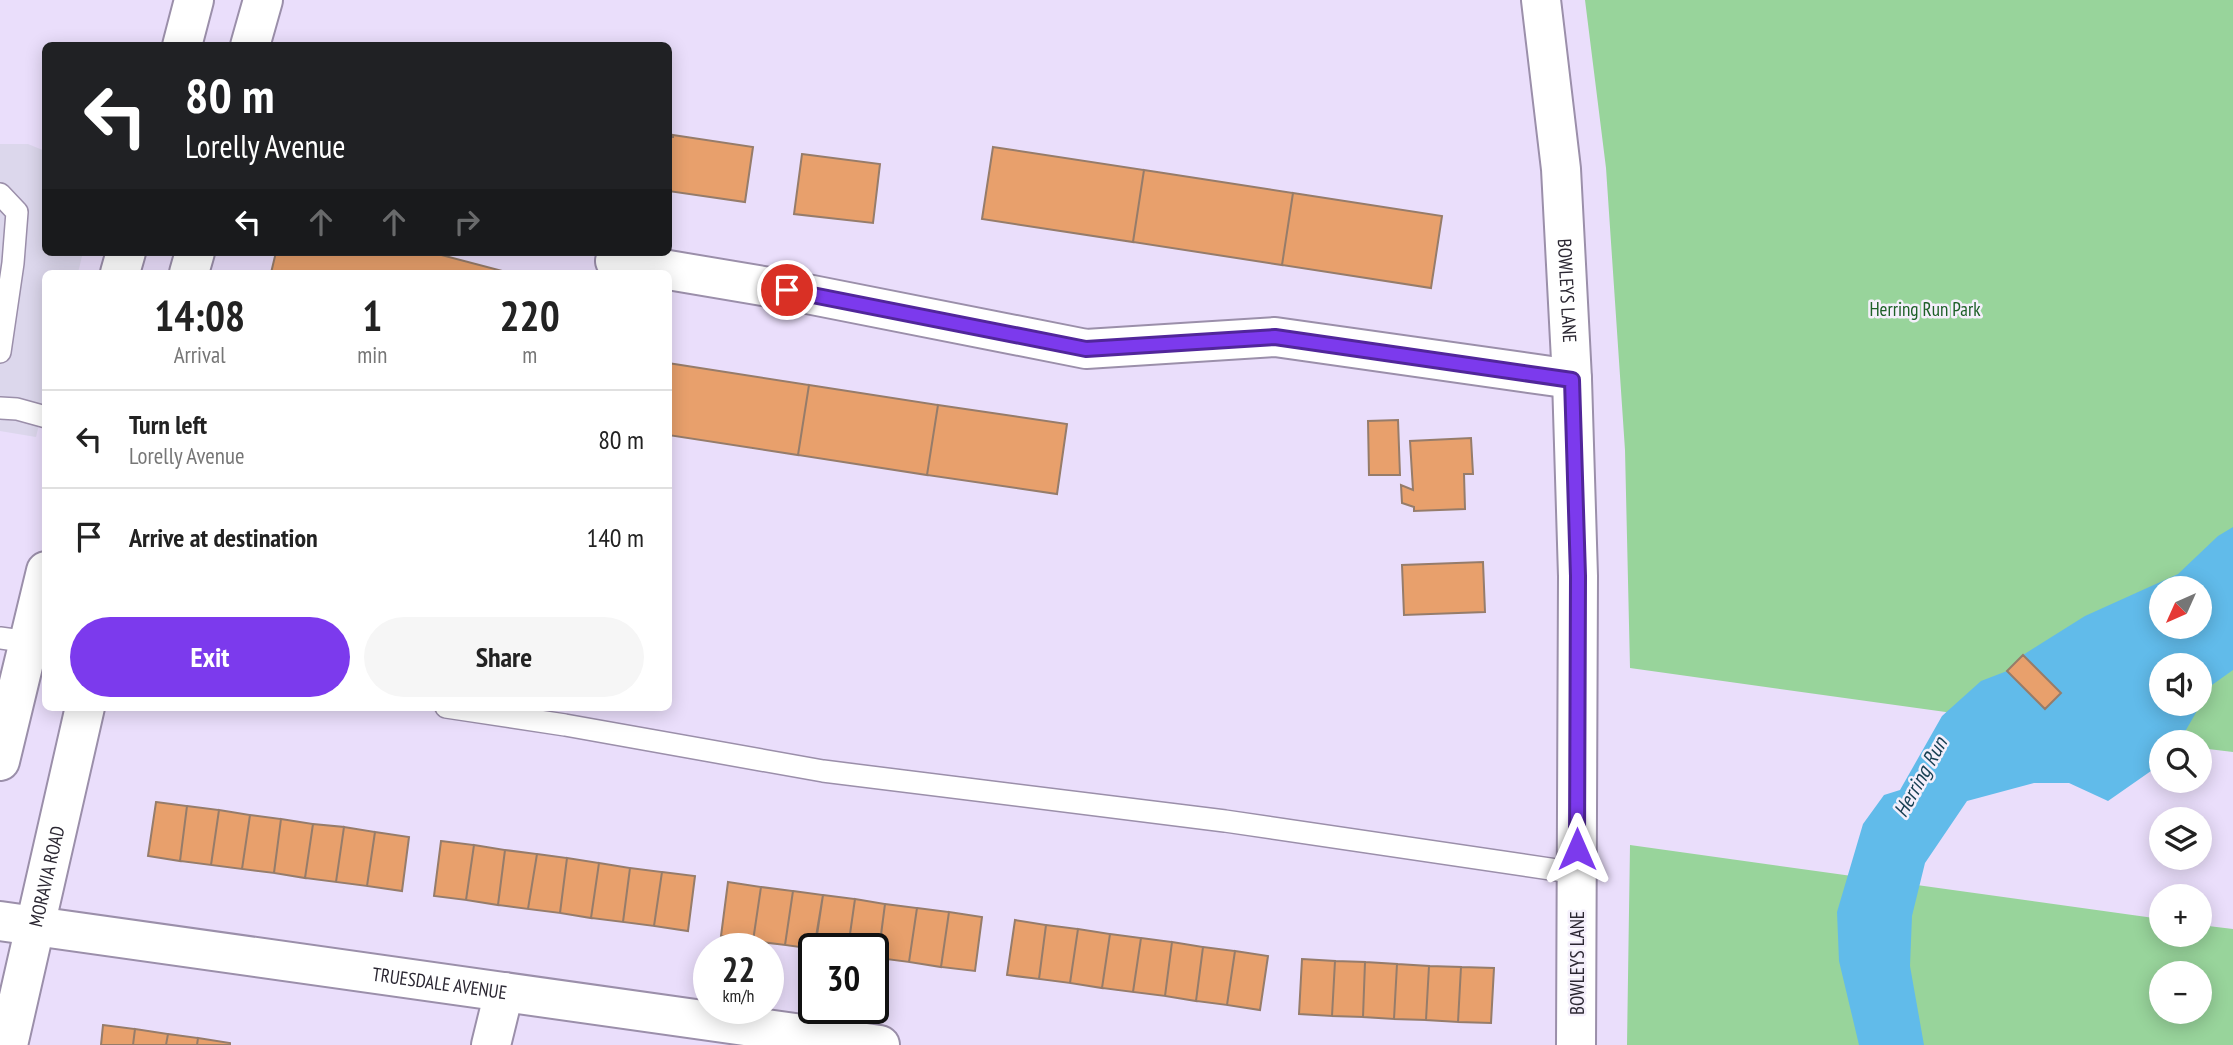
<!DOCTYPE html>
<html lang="en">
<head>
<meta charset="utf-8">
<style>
  :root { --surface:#fff; --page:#f6f6f6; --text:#222; --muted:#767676; --line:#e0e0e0; --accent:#7c3aed }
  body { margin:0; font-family:"PT Sans Narrow",sans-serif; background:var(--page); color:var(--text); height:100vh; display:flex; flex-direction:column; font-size:26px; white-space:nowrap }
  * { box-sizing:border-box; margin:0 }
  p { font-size:23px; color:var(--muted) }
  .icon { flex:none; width:38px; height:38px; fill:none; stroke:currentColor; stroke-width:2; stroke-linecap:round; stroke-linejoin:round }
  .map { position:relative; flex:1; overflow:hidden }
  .panel { position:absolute; left:42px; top:270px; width:630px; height:441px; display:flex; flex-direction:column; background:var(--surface); border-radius:10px; box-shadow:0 4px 18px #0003 }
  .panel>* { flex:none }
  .banner { position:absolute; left:42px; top:42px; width:630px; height:214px; border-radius:10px; box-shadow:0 4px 18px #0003; background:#202124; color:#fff; overflow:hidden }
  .needle { width:46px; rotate:225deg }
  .buttons { position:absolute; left:2149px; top:576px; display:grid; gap:14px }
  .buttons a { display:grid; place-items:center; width:63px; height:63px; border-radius:50%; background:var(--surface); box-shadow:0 4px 18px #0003; font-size:35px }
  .speed { position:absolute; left:693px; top:933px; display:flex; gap:14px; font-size:35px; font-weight:700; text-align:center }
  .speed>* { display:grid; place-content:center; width:91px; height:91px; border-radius:50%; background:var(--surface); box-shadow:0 4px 18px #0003; line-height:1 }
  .speed small { font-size:18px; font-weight:400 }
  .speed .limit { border:4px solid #111; border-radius:10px; background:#fff; color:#111 }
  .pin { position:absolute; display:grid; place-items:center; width:60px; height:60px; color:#fff; margin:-30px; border:4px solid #fff; border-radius:50%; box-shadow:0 2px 7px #0007 }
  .me { position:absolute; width:77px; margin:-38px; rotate:0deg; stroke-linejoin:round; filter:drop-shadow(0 0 5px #0008) }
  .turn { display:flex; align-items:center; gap:24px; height:147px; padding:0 28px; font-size:32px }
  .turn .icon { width:91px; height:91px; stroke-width:2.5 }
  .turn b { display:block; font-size:49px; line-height:60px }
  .lanes { display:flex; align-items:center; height:66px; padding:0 28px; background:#0003; justify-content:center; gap:35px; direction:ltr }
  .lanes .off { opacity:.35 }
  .eta { display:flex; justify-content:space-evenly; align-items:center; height:119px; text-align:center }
  .eta b { font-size:42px; font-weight:700; line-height:49px }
  .button { display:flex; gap:14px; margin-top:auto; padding:14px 28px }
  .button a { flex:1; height:80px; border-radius:42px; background:var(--accent); color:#fff; font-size:28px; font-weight:700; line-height:80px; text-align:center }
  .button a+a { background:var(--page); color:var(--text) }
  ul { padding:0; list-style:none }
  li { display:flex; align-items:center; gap:21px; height:98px; padding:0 28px; border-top:2px solid var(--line) }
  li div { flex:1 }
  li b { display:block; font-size:26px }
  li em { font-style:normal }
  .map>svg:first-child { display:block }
  .commercial { fill:#dcd7ec }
  .green { fill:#98d49b; fill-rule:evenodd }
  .water { fill:#61bbea; fill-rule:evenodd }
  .building { fill:#e8a06c; stroke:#967c6a; stroke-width:2 }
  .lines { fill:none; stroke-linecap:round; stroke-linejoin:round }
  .lane-casing { stroke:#9b8faa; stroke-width:24 }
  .street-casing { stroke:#9b8faa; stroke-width:42 }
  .primary-casing { stroke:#9b8faa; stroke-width:42 }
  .lane { stroke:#fff; stroke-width:21 }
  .street { stroke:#fff; stroke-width:38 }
  .primary { stroke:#fff; stroke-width:38 }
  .route-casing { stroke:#51269a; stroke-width:18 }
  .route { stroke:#7c3aed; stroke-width:12 }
  .labels { text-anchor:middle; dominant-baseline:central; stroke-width:5; stroke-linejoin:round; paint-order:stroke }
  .street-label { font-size:19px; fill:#2b2732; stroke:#f4effb }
  .park-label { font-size:19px; fill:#1d6027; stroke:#f4effb }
  .water-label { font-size:21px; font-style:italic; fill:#173f53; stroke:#f4effb }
</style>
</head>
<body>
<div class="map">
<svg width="2233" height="1045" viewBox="0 0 2233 1045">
  <rect width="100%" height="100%" fill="#eadefb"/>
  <path class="commercial" d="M0 144H28L45 151 46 252H83L78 273H46L45 400 36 437 0 431Z"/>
  <path class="green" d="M1585 0H2233V752L2200 748V742H2161L1630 668 1625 450 1606 168ZM2161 588H2200V626H2161ZM2161 665H2200V704H2161Z
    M1630 845 2161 919V934H2200V925L2233 929V1045H1627ZM2161 973H2200V1012H2161Z"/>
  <path class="water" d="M2233 527V670L2212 685 2179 742H2161V764L2108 801 2069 783H2034L1967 801 1925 863 1912 916 1910 966 1924 1045H1859L1839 961 1837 912 1863 824 1884 795 1900 790 1942 716 1981 681 2007 671 2045 708 2061 692 2023 655 2085 616 2178 574 2218 536ZM2161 588H2200V626H2161ZM2161 665H2200V704H2161Z"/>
  <path class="building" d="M673 135 753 147 745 202 668 191V137H673Z
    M993 147 1144 170 1133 242 982 219Z
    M802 154 880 164 873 223 794 214Z
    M1144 170 1293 193 1282 265 1133 242Z
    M1293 193 1442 216 1431 288 1282 265Z
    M276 252H430L510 273H271Z
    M668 363 809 385 798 455 668 435Z
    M809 385 938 405 927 475 798 455Z
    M938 405 1067 424 1057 494 927 475Z
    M1398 420 1400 475H1369L1368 421Z
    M1471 438 1473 474H1464L1465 509 1414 511V507L1402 503 1401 485 1413 490 1410 441Z
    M1483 562 1485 612 1404 615 1402 565Z
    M2023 655 2061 693 2045 709 2007 671Z
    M156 802 187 806 180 861 148 856Z
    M187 806 219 810 211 865 180 861Z
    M219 810 250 815 242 869 211 865Z
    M250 815 281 819 274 873 242 869Z
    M281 819 313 824 305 878 274 873Z
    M313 824 344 827 336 882 305 878Z
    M344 827 375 832 367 886 336 882Z
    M375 832 409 837 402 891 367 886Z
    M441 841 474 845 466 900 434 896Z
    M474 845 505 850 498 905 466 900Z
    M505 850 537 854 528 909 498 905Z
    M537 854 567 858 560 913 528 909Z
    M567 858 599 863 591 918 560 913Z
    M599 863 630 868 623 922 591 918Z
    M630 868 662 872 654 926 623 922Z
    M662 872 695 876 688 931 654 926Z
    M728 882 761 887 753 941 721 936Z
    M761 887 793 891 785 945 753 941Z
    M793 891 823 895 814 949 785 945Z
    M823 895 855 899 848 948H815Z
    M855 899 885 904 878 958 873 957V948H848Z
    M885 904 917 908 909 962 878 958Z
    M917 908 949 912 941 967 909 962Z
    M949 912 982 917 975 971 941 967Z
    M1015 920 1046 925 1039 979 1007 975Z
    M1046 925 1078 929 1070 983 1039 979Z
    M1078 929 1110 934 1102 988 1070 983Z
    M1110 934 1141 938 1133 992 1102 988Z
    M1141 938 1172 942 1165 996 1133 992Z
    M1172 942 1203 947 1196 1001 1165 996Z
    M1203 947 1235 951 1227 1005 1196 1001Z
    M1235 951 1268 956 1260 1010 1227 1005Z
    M1302 959 1335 961 1332 1016 1299 1014Z
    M1335 961 1365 962 1363 1017 1332 1016Z
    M1365 962 1397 964 1394 1019 1363 1017Z
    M1397 964 1429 966 1426 1020 1394 1019Z
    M1429 966 1461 967 1458 1022 1426 1020Z
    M1461 967 1494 968 1491 1023 1458 1022Z
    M103 1025 135 1029 133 1045H101Z
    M135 1029 168 1034 166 1045H133Z
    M168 1034 198 1038 197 1045H166Z
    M198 1038 230 1043V1045H197Z"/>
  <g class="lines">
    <g class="lane-casing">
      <path id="lane" d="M0 194 17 212 13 263 0 352
        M0 408 17 409 46 417
        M0 638 29 642
        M446 707 565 725 823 771 1225 821 1577 873"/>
    </g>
    <g class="street-casing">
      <g id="street">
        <path id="s1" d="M1541 0 1561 169 1572 379 1578 576 1576 1045"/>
        <path d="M615 261 787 290 1086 349 1275 337 1572 379"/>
        <path id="s2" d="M0 921 880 1045"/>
        <path d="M491 1045 504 992"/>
      </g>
    </g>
    <g class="primary-casing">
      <g id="primary">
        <path d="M182 46 194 0"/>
        <path d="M250 46 263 0"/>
        <path d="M120 273 126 252"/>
        <path d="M189 273 195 252"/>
        <path d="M0 761 46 571"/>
        <path id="s3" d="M8 1045 85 707"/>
      </g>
    </g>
    <use href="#lane" class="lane"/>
    <use href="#street" class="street"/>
    <use href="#primary" class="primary"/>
  </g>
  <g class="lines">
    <g class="route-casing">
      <path id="route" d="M787 290 1086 349 1275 337 1572 380 1578 576 1577 849"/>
    </g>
    <use href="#route" class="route"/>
  </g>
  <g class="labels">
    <g class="street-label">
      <text stroke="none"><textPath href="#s1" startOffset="292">BOWLEYS LANE</textPath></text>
      <text stroke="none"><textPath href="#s3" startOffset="173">MORAVIA ROAD</textPath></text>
      <text transform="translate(1577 963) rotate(-90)">BOWLEYS LANE</text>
      <text stroke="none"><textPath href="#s2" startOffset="444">TRUESDALE AVENUE</textPath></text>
    </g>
    <g class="park-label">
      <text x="1925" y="309">Herring Run Park</text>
    </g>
    <g class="water-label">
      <text transform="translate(1920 777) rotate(-61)">Herring Run</text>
    </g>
  </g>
</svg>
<div class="buttons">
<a><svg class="needle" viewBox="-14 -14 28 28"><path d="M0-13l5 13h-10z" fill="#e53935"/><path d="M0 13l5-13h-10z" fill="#767676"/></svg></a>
<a><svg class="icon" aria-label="sound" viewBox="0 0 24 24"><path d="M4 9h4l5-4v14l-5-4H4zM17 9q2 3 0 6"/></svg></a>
<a><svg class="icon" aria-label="search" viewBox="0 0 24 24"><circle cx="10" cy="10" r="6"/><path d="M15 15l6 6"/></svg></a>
<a><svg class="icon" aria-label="layers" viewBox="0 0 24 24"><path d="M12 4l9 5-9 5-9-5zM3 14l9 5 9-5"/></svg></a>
<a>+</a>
<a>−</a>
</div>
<div class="speed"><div>22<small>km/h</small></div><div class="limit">30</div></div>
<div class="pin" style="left:787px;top:290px;background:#d93025"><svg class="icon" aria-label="arrive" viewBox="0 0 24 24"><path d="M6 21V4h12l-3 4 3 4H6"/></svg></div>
<svg class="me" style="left:1577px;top:849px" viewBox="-20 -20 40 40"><path d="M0-17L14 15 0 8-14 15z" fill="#7c3aed" stroke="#fff" stroke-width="4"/></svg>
<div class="banner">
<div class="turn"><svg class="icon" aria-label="left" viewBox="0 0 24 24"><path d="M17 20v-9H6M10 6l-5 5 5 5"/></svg><div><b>80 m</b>Lorelly Avenue</div></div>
<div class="lanes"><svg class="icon" aria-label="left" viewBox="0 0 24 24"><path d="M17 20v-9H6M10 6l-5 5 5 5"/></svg><svg class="icon off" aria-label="ahead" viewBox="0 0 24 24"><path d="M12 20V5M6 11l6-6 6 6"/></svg><svg class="icon off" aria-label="ahead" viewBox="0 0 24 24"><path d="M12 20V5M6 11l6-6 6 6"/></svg><svg class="icon off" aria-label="right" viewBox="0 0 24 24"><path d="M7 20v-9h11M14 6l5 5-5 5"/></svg></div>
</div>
<section class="panel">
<div class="eta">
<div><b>14:08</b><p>Arrival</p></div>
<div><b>1</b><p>min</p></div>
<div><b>220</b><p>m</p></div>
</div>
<ul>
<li><svg class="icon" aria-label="left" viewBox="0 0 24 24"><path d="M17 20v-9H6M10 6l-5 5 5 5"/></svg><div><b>Turn left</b><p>Lorelly Avenue</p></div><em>80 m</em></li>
<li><svg class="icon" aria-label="arrive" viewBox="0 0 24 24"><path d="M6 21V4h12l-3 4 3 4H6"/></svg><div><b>Arrive at destination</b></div><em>140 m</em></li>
</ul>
<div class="button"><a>Exit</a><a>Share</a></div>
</section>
</div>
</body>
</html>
